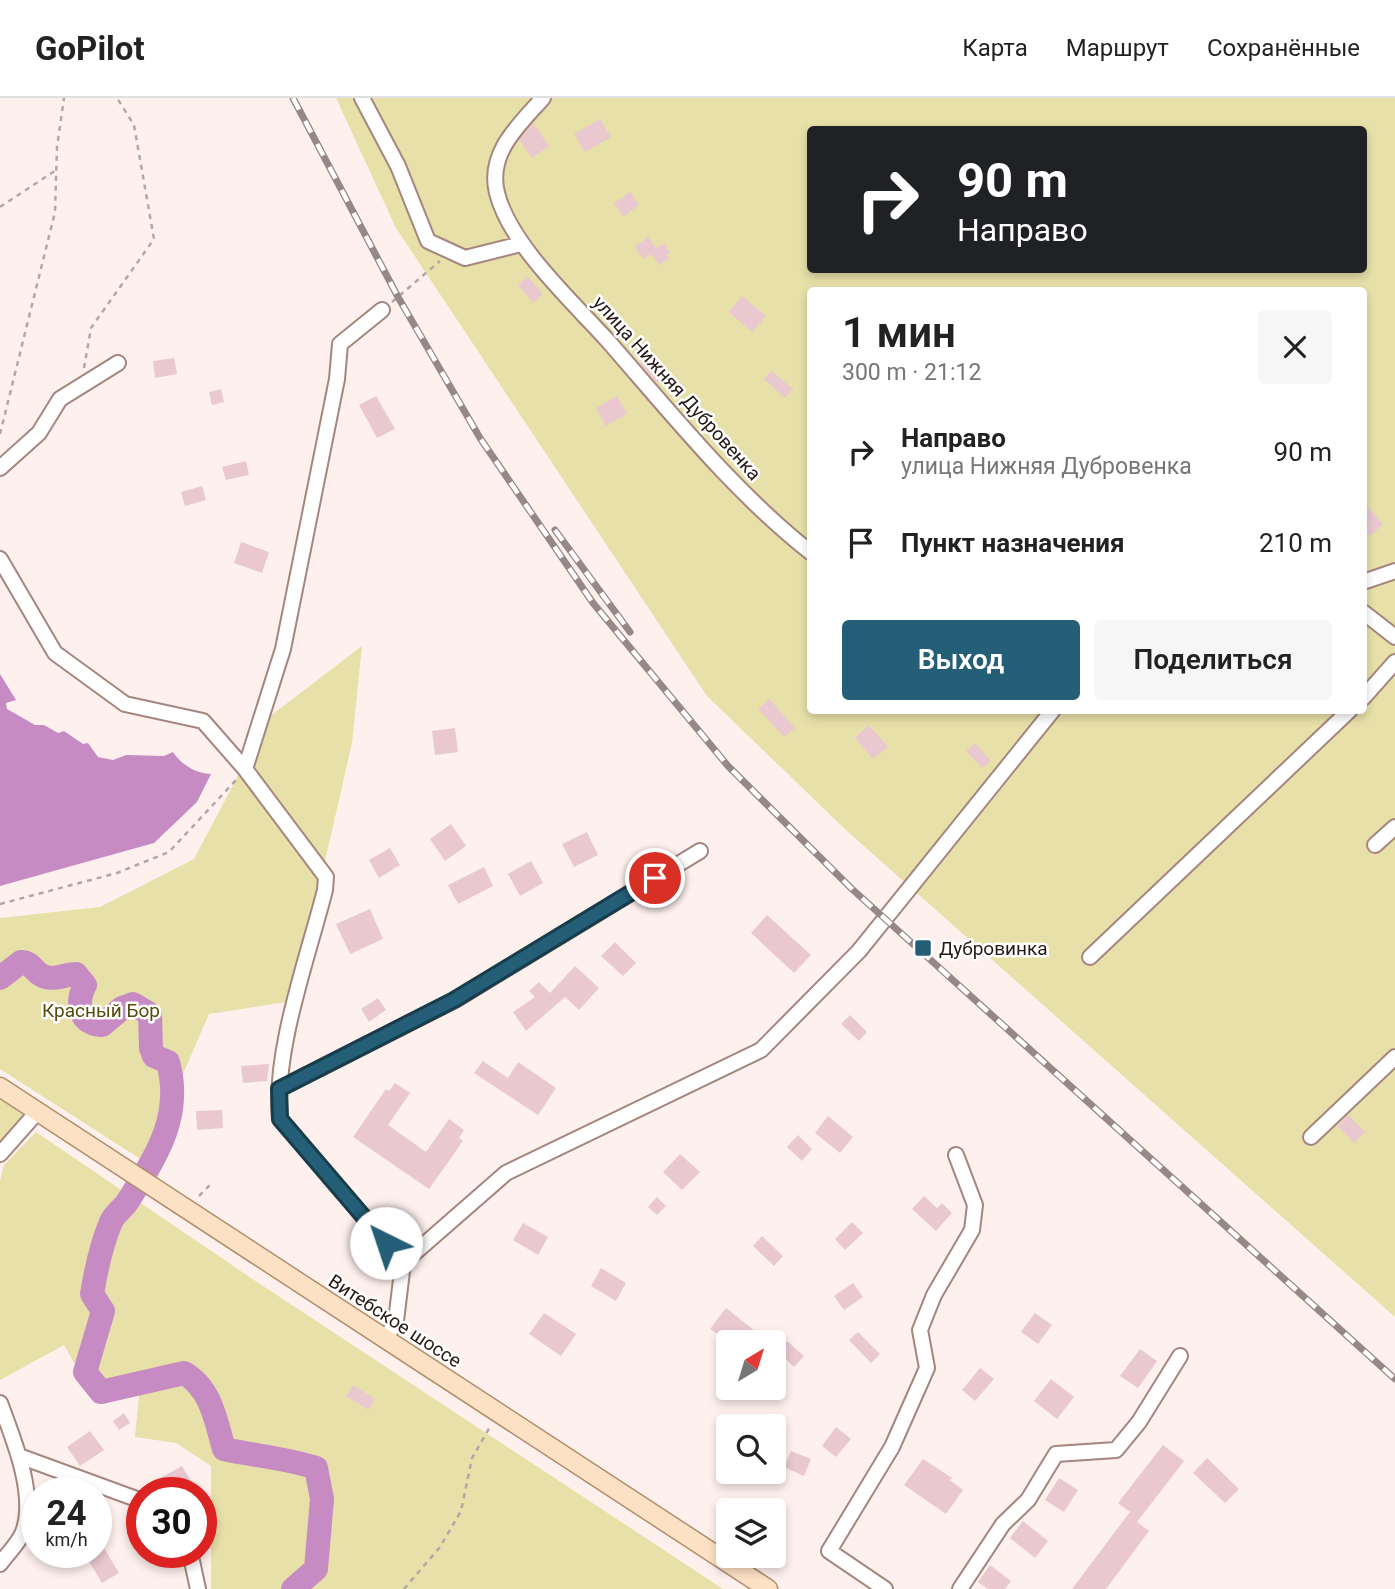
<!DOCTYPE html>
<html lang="ru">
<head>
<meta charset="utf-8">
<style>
  :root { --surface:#fff; --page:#f6f6f6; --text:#222; --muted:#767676; --line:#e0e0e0; --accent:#245e77 }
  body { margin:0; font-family:Roboto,sans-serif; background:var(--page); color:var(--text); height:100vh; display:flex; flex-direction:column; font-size:26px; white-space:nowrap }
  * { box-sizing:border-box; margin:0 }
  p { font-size:23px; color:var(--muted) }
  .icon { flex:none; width:38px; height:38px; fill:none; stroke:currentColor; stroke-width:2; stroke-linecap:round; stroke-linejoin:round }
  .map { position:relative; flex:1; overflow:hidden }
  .sheet { position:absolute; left:807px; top:189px; width:560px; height:427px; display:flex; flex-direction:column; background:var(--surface); border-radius:7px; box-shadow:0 4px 10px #0003 }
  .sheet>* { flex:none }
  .top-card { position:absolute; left:807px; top:28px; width:560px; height:147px; border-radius:7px; box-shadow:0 4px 10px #0003; background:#202124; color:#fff; overflow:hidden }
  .needle { width:46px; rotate:38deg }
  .fabs { position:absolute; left:716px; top:1232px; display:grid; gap:14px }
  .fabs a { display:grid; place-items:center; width:70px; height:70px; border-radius:7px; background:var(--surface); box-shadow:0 4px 10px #0003; font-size:35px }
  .speed { position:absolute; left:21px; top:1379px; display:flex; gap:14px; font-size:35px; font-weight:700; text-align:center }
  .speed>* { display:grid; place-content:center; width:91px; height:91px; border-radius:50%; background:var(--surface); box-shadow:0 4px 10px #0003; line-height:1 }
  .speed small { font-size:18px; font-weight:400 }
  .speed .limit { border:10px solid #d22; background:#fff; color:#111 }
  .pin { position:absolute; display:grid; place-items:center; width:60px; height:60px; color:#fff; margin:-30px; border:4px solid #fff; border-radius:50%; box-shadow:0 2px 7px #0007 }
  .me { position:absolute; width:77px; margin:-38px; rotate:319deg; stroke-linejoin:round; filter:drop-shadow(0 0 5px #0008) }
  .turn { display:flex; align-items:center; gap:24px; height:147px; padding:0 35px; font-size:32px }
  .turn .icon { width:91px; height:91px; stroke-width:2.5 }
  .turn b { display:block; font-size:49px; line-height:60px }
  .round { display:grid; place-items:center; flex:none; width:74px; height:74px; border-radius:7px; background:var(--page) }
  .overview { display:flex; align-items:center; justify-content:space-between; height:119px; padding:0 35px }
  h1 { font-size:42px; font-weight:600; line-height:52px }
  .primary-button { display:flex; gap:14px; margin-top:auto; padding:14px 35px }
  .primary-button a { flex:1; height:80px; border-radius:7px; background:var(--accent); color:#fff; font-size:28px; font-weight:600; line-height:80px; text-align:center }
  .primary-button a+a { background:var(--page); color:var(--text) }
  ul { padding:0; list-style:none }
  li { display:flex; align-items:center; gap:21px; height:91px; padding:0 35px }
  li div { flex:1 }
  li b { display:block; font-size:26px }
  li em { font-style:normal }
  header { display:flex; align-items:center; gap:42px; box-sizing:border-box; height:98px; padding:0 35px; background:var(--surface); border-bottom:2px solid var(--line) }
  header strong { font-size:33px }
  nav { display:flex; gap:38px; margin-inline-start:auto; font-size:24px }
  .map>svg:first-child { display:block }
  .green { fill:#e7e0a9; fill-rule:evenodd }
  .water { fill:#c78bc3 }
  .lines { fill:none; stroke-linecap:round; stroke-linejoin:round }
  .river { stroke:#c78bc3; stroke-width:24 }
  .building { fill:#eac8d0 }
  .minor-casing { stroke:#a5867e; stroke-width:18 }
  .major-casing { stroke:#b08e6d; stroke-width:21 }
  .path { stroke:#b4a7a3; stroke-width:2.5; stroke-dasharray:5 5; stroke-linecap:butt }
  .minor { stroke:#fff; stroke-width:14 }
  .major { stroke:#fde1c4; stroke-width:18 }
  .rail-casing { stroke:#968985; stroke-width:7 }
  .rail { stroke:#fff; stroke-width:4.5; stroke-dasharray:13; stroke-linecap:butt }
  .route-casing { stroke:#173d4d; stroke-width:18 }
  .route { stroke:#245e77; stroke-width:12 }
  .poi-dot { fill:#245e77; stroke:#fff; stroke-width:2.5 }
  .labels { text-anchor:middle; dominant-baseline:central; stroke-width:5; stroke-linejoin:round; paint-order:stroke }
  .street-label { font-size:19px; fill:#241815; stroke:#fff }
  .poi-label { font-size:19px; fill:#241815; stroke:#fff; text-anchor:start }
  .park-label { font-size:19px; fill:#554c0b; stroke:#fff }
</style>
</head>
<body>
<header>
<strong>GoPilot</strong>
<nav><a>Карта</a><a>Маршрут</a><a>Сохранённые</a></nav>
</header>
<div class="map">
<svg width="1395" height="1491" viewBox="0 0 1395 1491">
  <rect width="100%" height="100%" fill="#fef0ec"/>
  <path class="green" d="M336 0H1395V1219L848 734 707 598 396 130ZM810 32H1363V172H810ZM810 192H1363V612H810Z
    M362 548 352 645 293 903 209 916 145 1064 0 971V820L100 809 194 761 269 619Z
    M0 997 29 1015 0 1045Z
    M36 1034 251 1180 723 1491H211V1368L176 1345 135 1339 139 1298 94 1300 64 1247 0 1282V1083L4 1067Z"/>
  <path class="water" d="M0 576 16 602 6 605 7 611 35 627H44L58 635 64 633 83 646 88 645 98 659 113 662 126 657 164 658 173 654C180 666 197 676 211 676L197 704 154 745 0 788Z"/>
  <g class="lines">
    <path class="river" d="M0 880 21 864C33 865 32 872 41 877 53 884 64 876 76 876L85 887C76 904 78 926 102 927L122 910 133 906 150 916 151 950 154 958 168 964C183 1019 156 1058 128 1103 123 1111 114 1116 111 1124 101 1147 96 1172 92 1196L103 1213 85 1274 101 1294 184 1275C211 1290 216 1323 224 1351 255 1358 286 1360 316 1370L322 1401 316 1471 293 1491"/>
  </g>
  <path class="building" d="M600 21 611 39 585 54 574 36Z
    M533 25 549 48 532 60 519 42Z
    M630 94 639 107 623 119 614 105Z
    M648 139 656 150 664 145 670 154 666 157 669 160 659 167 651 156 643 161 635 149Z
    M527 178 543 196 533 205 518 187Z
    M742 198 766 218 752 234 729 214Z
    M651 254 669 273 657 285 640 265Z
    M174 260 177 276 155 280 153 263Z
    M771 273 793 291 785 300 764 281Z
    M221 291 224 304 212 307 209 294Z
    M376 298 395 331 377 340 359 307Z
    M617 298 627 316 606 328 596 310Z
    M246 363 249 377 226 382 222 369Z
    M202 388 206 402 185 408 181 394Z
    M1363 404 1383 426 1370 438 1363 430Z
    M241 444 269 454 262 475 234 465Z
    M769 601 795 630 784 639 758 611Z
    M869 627 888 649 873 661 855 640Z
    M455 630 458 654 435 657 432 633Z
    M975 645 991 663 982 670 966 653Z
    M451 726 466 748 445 763 430 741Z
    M587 734 598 757 574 769 562 746Z
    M390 750 400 767 379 780 369 762Z
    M531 763 543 785 520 798 508 776Z
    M484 769 493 788 458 806 448 787Z
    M370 811 383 841 350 856 336 826Z
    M767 817 811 857 794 875 751 835Z
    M615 844 636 865 623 878 601 858Z
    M575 868 599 890 579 912 565 899 526 933 513 914 535 899 529 893 539 884 550 895Z
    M378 900 386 912 369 924 361 911Z
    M850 917 867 934 859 943 841 926Z
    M483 963 508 980 518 964 556 990 538 1017 474 975Z
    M269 966 267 983 243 985 241 968Z
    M395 985 410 995 388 1027 426 1054 449 1021 464 1032 459 1040 463 1043 429 1091 353 1039 386 991 389 993Z
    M222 1012 223 1030 197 1032 196 1013Z
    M1348 1017 1365 1034 1354 1045 1337 1028Z
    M828 1018 853 1039 840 1055 815 1035Z
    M798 1037 812 1051 802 1063 787 1049Z
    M680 1056 700 1074 682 1092 663 1074Z
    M924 1098 937 1110 942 1105 952 1115 936 1133 912 1111Z
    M657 1099 666 1108 657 1117 648 1109Z
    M852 1124 863 1135 845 1152 835 1141Z
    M523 1125 548 1139 538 1157 513 1142Z
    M762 1138 783 1158 774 1168 753 1148Z
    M601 1170 626 1185 616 1203 591 1188Z
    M853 1185 863 1199 844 1212 834 1198Z
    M726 1210 755 1233 746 1244H728L710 1231Z
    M544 1215 576 1236 561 1258 529 1236Z
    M1035 1215 1052 1227 1038 1246 1021 1234Z
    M858 1234 880 1256 871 1265 849 1242Z
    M787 1243 804 1258 794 1269 778 1254Z
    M1140 1251 1157 1263 1138 1290 1120 1278Z
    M980 1270 994 1281 975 1303 962 1292Z
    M1051 1281 1074 1299 1057 1321 1034 1303Z
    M353 1287 375 1301 368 1312 346 1298Z
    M124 1315 130 1325 119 1332 113 1323Z
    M836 1329 851 1341 836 1359 822 1348Z
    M90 1333 104 1352 80 1368 67 1349Z
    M1163 1347 1184 1363 1137 1424 1149 1433 1106 1491H1072L1130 1414 1118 1405Z
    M791 1353 811 1361 804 1378 784 1369Z
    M1207 1360 1239 1391 1225 1405 1193 1375Z
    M923 1361 952 1380 950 1382 963 1392 946 1416 904 1387Z
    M182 1368 198 1395H169L167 1391 161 1394 155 1383Z
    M1059 1380 1078 1392 1064 1414 1045 1402Z
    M1023 1423 1048 1443 1035 1460 1010 1440Z
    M104 1450 119 1475 102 1485 87 1460Z
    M990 1467 1011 1483 1005 1491H988L978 1484Z"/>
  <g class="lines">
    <g class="minor-casing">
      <path id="minor" d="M362 0 398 68 428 143 465 160 521 146
        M543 0C519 27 487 55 497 95 510 147 573 204 608 243 671 315 734 394 810 454
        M0 370 39 335 60 301 118 265
        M0 461 55 555 125 606 203 623 245 671 326 779 325 792C308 859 273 954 280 1021L403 1165 396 1223 385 1242
        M1363 484 1395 473
        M1363 514 1395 539
        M1363 600 1395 564
        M245 671 283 551 337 281 340 246 382 212
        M1375 747 1395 729
        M1090 859 1350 612
        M279 991 455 902 700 753
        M1311 1039 1395 959
        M0 1056 38 1013
        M403 1165 506 1075 761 952 859 853 1053 612
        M0 1305C13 1340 37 1397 23 1434 19 1445 7 1456 0 1466
        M19 1358 142 1403
        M190 1454 198 1491
        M885 1491 829 1453 892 1349 927 1270 920 1232 934 1197 972 1132 975 1107 956 1057
        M960 1491 1003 1426 1028 1402 1056 1356 1116 1352 1139 1324 1180 1258"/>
    </g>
    <g class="major-casing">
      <path id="major" d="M0 989 768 1491"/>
    </g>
    <path class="path" d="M0 109 56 72
      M392 204 440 163
      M84 270 91 230 154 141 134 27 117 0
      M0 336 55 114 57 49 64 0
      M0 806 117 775 169 754 237 681
      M199 1098 212 1085
      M404 1491 440 1449 461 1413 472 1360 491 1327"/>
    <use href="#minor" class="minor"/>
    <use href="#major" class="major"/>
    <g class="rail-casing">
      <path id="rail" d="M293 0 398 199 480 340 593 505 728 668 852 791 1395 1281
        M555 432 630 534"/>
    </g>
    <use href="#rail" class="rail"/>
  </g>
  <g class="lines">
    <g class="route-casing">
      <path id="route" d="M386 1145 280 1021 279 991 454 902 655 780"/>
    </g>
    <use href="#route" class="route"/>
  </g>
  <rect class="poi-dot" x="914" y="841" width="18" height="18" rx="3.5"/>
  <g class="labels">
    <g class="street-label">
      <text transform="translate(677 290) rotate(48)">улица Нижняя Дубровенка</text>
      <text transform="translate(395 1223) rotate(33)">Витебское шоссе</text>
    </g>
    <g class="poi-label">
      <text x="939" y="850">Дубровинка</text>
    </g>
    <g class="park-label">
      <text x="101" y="912">Красный Бор</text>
    </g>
  </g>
</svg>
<div class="fabs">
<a><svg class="needle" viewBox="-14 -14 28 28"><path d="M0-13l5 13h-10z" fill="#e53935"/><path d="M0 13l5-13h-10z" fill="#767676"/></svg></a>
<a><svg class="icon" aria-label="search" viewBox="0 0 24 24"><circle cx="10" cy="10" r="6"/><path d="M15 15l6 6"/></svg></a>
<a><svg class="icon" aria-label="layers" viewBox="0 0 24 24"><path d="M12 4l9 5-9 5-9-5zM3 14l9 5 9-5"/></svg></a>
</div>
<div class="speed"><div>24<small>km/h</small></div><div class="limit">30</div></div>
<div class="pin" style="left:655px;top:780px;background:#d93025"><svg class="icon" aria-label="arrive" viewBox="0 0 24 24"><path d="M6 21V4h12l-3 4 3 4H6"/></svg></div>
<svg class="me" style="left:386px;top:1145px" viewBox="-20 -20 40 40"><circle r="19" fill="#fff"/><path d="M0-13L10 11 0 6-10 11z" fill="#245e77"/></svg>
<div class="top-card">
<div class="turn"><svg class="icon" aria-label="right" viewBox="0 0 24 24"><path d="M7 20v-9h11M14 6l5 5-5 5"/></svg><div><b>90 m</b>Направо</div></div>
</div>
<section class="sheet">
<div class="overview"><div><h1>1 мин</h1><p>300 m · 21:12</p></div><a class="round"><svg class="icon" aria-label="close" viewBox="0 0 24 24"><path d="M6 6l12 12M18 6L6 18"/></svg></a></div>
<ul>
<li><svg class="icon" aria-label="right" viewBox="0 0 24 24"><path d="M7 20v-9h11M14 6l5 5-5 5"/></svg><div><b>Направо</b><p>улица Нижняя Дубровенка</p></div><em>90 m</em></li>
<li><svg class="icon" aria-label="arrive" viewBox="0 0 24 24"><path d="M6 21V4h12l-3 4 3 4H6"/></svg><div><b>Пункт назначения</b></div><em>210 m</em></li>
</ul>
<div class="primary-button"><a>Выход</a><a>Поделиться</a></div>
</section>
</div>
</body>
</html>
